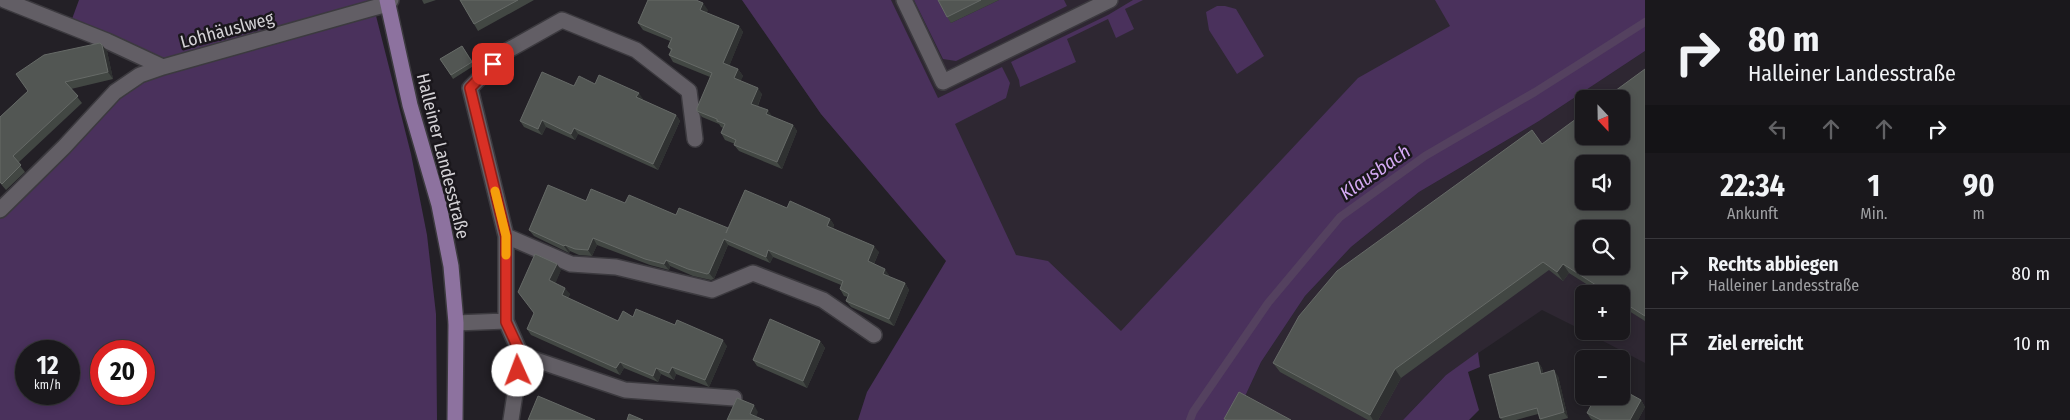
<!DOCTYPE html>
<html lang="de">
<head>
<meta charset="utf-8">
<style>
  :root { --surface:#1a181c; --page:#272529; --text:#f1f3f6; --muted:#9fa0a3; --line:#38373b }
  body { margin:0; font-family:"Fira Sans Condensed",sans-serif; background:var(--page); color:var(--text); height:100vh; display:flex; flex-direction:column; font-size:19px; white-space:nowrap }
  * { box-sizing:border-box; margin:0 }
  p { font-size:16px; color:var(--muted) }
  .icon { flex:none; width:28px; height:28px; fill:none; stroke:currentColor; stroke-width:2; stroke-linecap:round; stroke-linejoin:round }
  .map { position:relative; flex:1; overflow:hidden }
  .details { display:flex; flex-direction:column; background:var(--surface); width:425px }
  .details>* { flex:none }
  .guide { background:#1a181c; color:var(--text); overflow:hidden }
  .needle { width:32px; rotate:158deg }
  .controls { position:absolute; left:1575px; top:90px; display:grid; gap:10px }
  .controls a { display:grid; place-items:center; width:55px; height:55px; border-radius:8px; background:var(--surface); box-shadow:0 2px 8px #0003,0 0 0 1px var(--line); font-size:25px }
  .speed { position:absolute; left:15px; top:340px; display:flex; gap:10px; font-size:25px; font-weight:700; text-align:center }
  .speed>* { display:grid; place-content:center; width:65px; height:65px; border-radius:50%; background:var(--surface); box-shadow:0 2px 8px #0003,0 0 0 1px var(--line); line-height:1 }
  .speed small { font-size:12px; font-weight:400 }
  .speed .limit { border:8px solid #d22; background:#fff; color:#111 }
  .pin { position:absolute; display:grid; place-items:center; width:42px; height:42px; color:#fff; margin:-21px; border-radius:10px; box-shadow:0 2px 8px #0006 }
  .me { position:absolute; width:55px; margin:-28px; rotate:358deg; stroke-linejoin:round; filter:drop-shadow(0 0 4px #0008) }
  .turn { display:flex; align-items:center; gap:18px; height:105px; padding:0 20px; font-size:22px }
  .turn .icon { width:65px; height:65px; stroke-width:2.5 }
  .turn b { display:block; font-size:35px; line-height:42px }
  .lanes { display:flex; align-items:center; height:48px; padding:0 20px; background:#0003; justify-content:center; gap:25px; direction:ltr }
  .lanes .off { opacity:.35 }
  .eta { display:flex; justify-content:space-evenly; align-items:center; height:85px; text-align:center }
  .eta b { font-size:30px; font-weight:700; line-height:35px }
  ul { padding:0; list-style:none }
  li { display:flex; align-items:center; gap:15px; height:70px; padding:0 20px; border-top:1px solid var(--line) }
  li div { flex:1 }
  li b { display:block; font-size:19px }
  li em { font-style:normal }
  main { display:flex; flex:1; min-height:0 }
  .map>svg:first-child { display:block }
  .built { fill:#2e2732; fill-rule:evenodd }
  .green { fill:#4a315c; fill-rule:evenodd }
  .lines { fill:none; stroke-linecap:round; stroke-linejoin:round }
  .stream { stroke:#54415f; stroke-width:8 }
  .minor-casing { stroke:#3c3a3f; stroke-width:18 }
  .major-casing { stroke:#3c3a3f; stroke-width:18 }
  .minor { stroke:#625e65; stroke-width:15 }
  .major { stroke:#8d729f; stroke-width:15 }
  .wall { fill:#424743 }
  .shaded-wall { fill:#2f3131 }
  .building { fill:#525653; stroke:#666a67; fill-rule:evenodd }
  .route-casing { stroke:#8d1f18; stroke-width:12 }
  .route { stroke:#d93025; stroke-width:9 }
  .slow { stroke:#f59e0b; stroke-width:9 }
  .labels { text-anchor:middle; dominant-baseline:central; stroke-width:5; stroke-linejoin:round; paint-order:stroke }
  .street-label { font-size:18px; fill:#d4d2d6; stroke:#1a171c }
  .water-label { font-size:19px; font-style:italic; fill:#d5aaf4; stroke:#1a171c }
</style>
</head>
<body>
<main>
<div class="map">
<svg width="1645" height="420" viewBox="0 0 1645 420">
  <rect width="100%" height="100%" fill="#232026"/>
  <path class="built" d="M742 0H1525L1087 420 947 261 821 114Z
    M1645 51V363L1584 331H1621V294H1584V331L1542 310 1446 375 1403 420H1234L1261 362 1305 296 1351 247 1419 192 1539 121ZM1584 99H1621V136H1584ZM1584 164H1621V201H1584ZM1584 229H1621V266H1584Z"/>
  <path class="green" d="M79 0H372L411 154 427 235 436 314 437 420H0V210L115 92 162 67 72 19ZM26 351H69V394H26ZM101 351H144V394H101Z
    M742 0H891L938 98 1002 67 1010 83 1006 98 955 124 1016 255 1048 261 1121 331 1358 78 1450 26 1435 0H1645V51L1539 121 1419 192 1351 247 1305 296 1261 362 1234 420H858L867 392 946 261 821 114Z
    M914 0H940L951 23 999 0H1064L1067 6 956 61 943 59Z
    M1133 0H1143L1125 9 1134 29 1116 38 1108 19 1067 39 1076 62 1020 87 1019 80 1011 62 1108 15Z
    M1217 6H1225L1236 9 1264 56 1237 74 1209 30 1206 12Z
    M1478 352 1480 367 1468 372 1479 410 1469 420H1403L1446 375Z"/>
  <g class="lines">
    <path class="stream" d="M1190 420 1193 412 1268 303 1340 217 1425 156 1535 92 1645 22"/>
    <g class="minor-casing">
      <path id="minor" d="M4 0 107 41 163 67
        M904 0 943 82 1110 0
        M0 210 64 147 115 92 140 75 163 67 373 8 388 4 391 0
        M506 236 571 264 616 267 712 290 753 273 823 300 874 335
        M506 321 521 355 511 420
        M456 323 506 321V236L470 88 505 52 562 20 636 50 689 91 695 139
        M521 355 625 390 734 398"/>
    </g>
    <g class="major-casing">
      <path id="major" d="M387 0 410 105 439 205 451 266 456 323 455 420"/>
    </g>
    <use href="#minor" class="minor"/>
    <use href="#major" class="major"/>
  </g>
  <path class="wall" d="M422 0H436L424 4Z
    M460 0H534L478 31Z
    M938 0H999L951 23 947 17Z
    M708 10 706 13 739 26 743 32 729 66 738 69 743 76 740 81 762 94 758 106 772 117 793 125 797 131 782 169 739 151 734 145 735 144 725 140 721 133 723 128 721 127 719 124 702 117 697 111 710 77 673 62 669 55 671 51 668 47 670 41 643 30 638 23Z
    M102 45 107 51 113 79 71 89 82 103 18 163 25 172 6 190 0 183V117L28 91Z
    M462 46 475 65 453 79 440 59Z
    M1645 69V321L1621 306V294H1602L1569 273 1563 281 1549 270 1401 378 1378 420H1368L1280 372 1273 363 1542 144Z
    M595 84 643 99 642 100 676 115 680 121 658 170 578 134 575 140 546 127 542 135 524 127 520 121 574 86Z
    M586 201 625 203 676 215 728 229 787 208 830 219 834 225 833 228 879 252 874 264 889 275V277L905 283 909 290 894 326 851 307 846 301 848 297 844 296 840 289 841 285 773 257 770 263 728 245 714 279 711 280 693 276 670 266 669 270 650 265 597 245 592 256 579 255 570 251 569 253 534 236 529 230Z
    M561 270 555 283 570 294 568 298 618 321 633 317 727 346 709 387 676 374 674 380 661 374 658 382 624 368 620 375 531 335 527 329 534 314Z
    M820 341 825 348 807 388 757 366 753 360Z
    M1538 362 1542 368 1543 373 1558 376 1568 418 1561 420H1540L1538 414 1516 420H1502L1500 418Z
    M1641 400 1645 407 1638 420H1593L1591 419 1587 413Z"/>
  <path class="shaded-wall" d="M703 3 708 10 705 17 700 10Z
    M739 26 743 32 728 69 723 63Z
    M102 45 107 51 113 79 108 72Z
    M738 69 743 76 739 85 734 78Z
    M758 88 762 94 756 110 751 104Z
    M639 93 643 99 641 104 636 97Z
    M768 110 772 116 766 114Z
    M676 115 680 121 658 170 653 164Z
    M542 120 546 127 542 135 538 129Z
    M793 125 797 131 782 169 777 162Z
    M574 128 578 134 575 140 571 134Z
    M830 219 834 225 831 232 827 226Z
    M593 238 597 245 592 256 588 250Z
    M724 239 728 245 714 279 709 273Z
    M565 245 570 251 569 253 564 246Z
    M874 246 879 252 872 268 868 261Z
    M768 250 773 257 770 263 766 257Z
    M666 260 670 266 669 270 664 264Z
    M557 264 561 270 554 287 549 280Z
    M1563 264 1569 273 1563 281 1557 272Z
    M885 269 889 275 887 280 883 274Z
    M905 283 909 290 894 326 889 319Z
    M565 288 570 294 566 302 562 295Z
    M723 340 727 346 709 387 705 380Z
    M820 341 825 348 807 388 803 381Z
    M620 362 624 368 620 375 616 368Z
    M1538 362 1542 368 1544 379 1541 374Z
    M672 367 676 374 674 380 669 373Z
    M656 368 661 374 658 382 653 376Z
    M1395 369 1401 378 1378 420H1373L1370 415Z
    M1554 370 1558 376 1568 418 1564 412Z
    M1641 400 1645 407 1638 420H1630Z
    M754 405 758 412 755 420 750 414Z"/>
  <path class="building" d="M460 0H518L474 24Z
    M648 0H696L703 3 700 10 739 26 723 63 738 69 734 78 758 88 751 104 768 110 766 114 793 125 777 162 734 145 736 140 721 133 725 124 717 121V119L697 111V108L712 73 669 55 672 49 668 47 672 38 638 23Z
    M938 0H981L947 17Z
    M100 43 102 45 108 72 65 82 78 96 13 156 21 165 2 184 0 182V117L28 91 16 74 44 55Z
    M462 46 472 62 451 75 440 59Z
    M1645 69V316L1621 301V294H1610L1563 264 1557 272 1543 262 1395 369 1370 415 1273 363 1299 316 1337 271 1532 130 1542 144 1584 113V136H1621V99H1604ZM1584 164H1621V201H1584ZM1584 229H1621V266H1584Z
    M542 72 574 86 579 76 595 84 599 75 639 93 636 97 676 115 653 164 574 128 571 134 542 120 538 129 520 121Z
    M548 185 586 201 591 189 625 203 629 195 676 215 679 208 728 228 726 233 745 190 787 208 790 201 830 219 827 226 874 246 868 261 885 269 883 274 905 283 889 319 846 301 849 294 840 289 843 281 768 250 766 257 724 239 709 273 707 274 688 269 666 260 664 264 645 259 593 238 588 250 575 249 565 245 564 246 529 230Z
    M535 254 557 264 549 280 565 288 562 295 618 321 623 311 633 317 636 309 675 325 677 320 723 340 705 380 672 367 669 373 656 368 653 376 620 362 616 368 527 329 534 313 518 292Z
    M770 319 820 341 803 381 753 360Z
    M1538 362 1541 374 1554 370 1564 412 1540 419 1537 408 1500 418 1489 375Z
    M1621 389 1641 400 1630 420H1601L1587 413 1596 396H1621Z
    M1239 392 1291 420H1227L1224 419Z
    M538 396 595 420H528Z
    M737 398 754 405 750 414 764 420H727Z
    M629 414 643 420H627Z"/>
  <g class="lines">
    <g class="route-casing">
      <path id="route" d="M493 64 470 88 506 236V322L521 354 518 371"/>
    </g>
    <use href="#route" class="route"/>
    <path class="slow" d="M495 191 506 236V255"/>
  </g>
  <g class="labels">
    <g class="street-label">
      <text transform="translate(227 30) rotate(-15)">Lohhäuslweg</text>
      <text transform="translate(443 156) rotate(76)">Halleiner Landesstraße</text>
    </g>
    <g class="water-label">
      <text transform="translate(1375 172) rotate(-35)">Klausbach</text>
    </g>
  </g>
</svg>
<div class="controls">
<a><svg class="needle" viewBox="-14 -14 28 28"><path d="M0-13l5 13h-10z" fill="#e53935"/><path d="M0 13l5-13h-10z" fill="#9fa0a3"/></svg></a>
<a><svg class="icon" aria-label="sound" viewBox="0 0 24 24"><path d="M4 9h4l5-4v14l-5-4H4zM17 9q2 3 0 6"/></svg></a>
<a><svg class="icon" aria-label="search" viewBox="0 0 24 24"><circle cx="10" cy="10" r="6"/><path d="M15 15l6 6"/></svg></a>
<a>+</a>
<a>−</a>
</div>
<div class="speed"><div>12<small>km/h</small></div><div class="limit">20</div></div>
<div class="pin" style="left:493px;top:64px;background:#d93025"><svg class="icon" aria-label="arrive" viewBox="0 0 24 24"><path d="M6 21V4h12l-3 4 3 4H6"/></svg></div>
<svg class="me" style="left:518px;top:371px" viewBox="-20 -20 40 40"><circle r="19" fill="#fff"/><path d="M0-13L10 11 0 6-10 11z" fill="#d93025"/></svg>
</div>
<section class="details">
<div class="guide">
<div class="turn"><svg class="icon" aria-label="right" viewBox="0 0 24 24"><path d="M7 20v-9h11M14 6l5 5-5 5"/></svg><div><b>80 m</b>Halleiner Landesstraße</div></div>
<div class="lanes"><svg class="icon off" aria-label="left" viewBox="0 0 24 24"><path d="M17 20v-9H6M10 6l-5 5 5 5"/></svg><svg class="icon off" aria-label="ahead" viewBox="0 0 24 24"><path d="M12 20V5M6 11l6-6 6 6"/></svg><svg class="icon off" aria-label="ahead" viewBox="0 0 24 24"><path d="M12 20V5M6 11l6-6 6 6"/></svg><svg class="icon" aria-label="right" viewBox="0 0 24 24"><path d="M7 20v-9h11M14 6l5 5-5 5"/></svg></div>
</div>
<div class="eta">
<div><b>22:34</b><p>Ankunft</p></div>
<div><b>1</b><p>Min.</p></div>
<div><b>90</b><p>m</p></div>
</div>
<ul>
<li><svg class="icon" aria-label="right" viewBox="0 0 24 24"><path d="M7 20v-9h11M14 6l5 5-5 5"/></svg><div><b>Rechts abbiegen</b><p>Halleiner Landesstraße</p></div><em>80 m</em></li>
<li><svg class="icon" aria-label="arrive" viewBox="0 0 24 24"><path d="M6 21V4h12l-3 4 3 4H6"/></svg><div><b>Ziel erreicht</b></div><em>10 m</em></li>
</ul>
</section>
</main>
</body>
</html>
